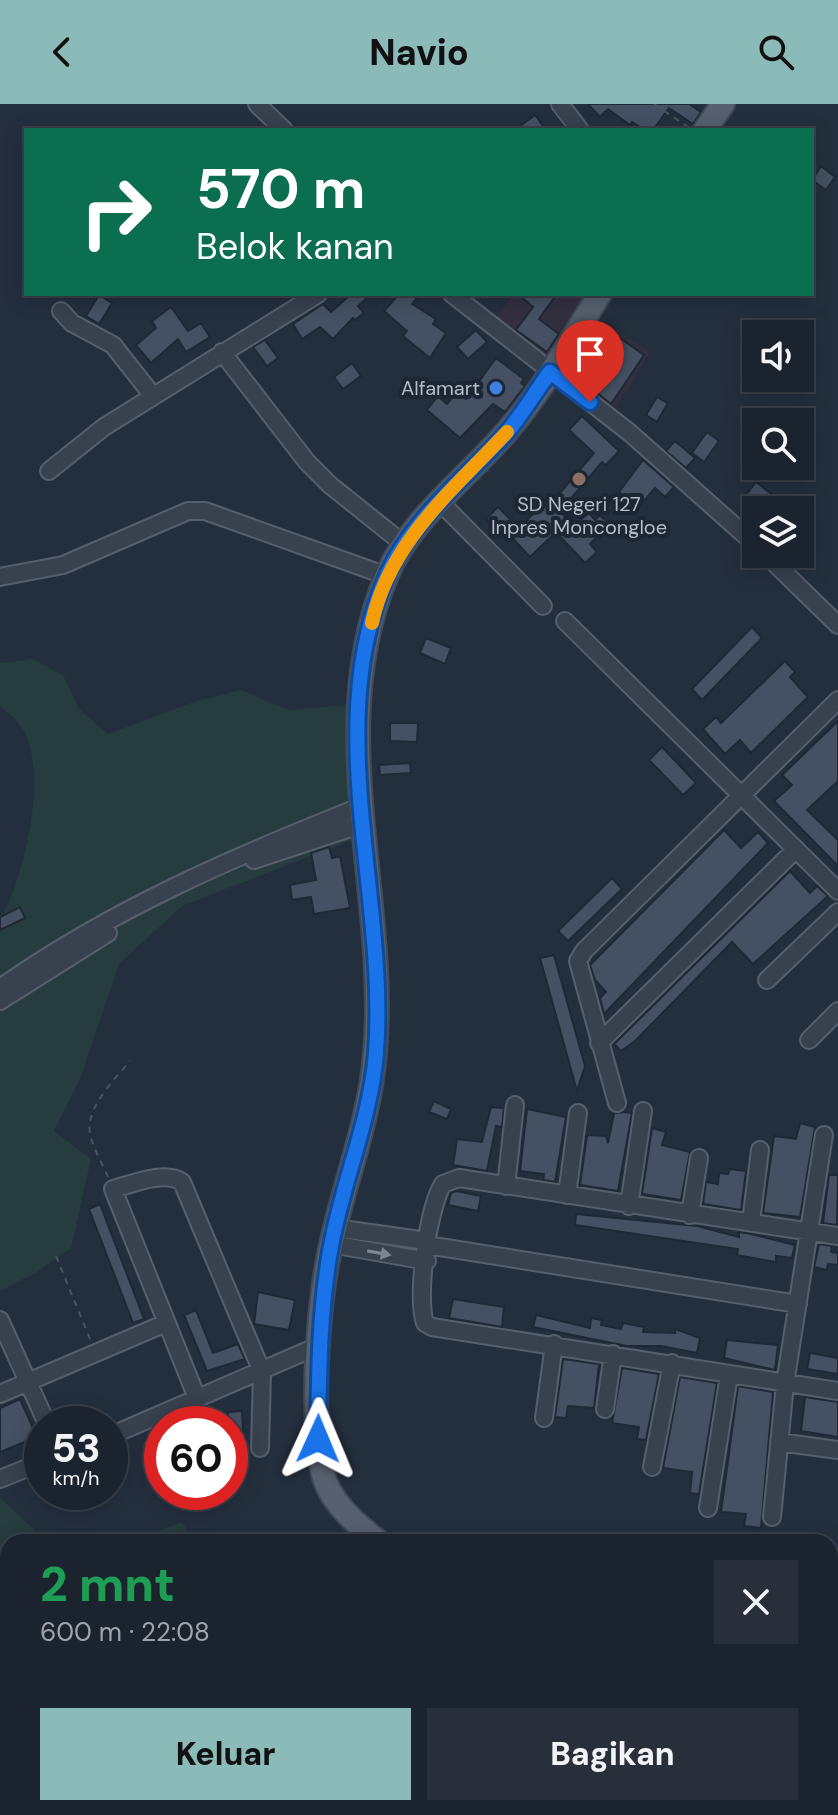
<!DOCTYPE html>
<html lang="id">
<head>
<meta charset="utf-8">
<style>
  :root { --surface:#1b232e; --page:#282f3a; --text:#f1f3f6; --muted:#a0a4aa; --line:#39404a; --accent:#8bbbb9 }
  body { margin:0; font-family:"DM Sans",sans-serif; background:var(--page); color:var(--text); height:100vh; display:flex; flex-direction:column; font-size:30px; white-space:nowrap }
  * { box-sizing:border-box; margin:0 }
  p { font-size:26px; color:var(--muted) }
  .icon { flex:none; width:44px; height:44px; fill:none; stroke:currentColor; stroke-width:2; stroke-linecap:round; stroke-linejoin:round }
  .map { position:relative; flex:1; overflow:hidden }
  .side { position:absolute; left:0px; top:1430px; width:838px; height:282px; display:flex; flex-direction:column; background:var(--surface); border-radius:24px 24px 0 0; box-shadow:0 4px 20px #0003,0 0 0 2px var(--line) }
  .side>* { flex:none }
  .banner { position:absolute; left:24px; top:24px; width:790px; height:168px; border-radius:0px; box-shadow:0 4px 20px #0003,0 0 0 2px var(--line); background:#0b6e4f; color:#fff; overflow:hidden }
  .tools { position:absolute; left:742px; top:216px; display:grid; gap:16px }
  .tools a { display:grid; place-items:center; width:72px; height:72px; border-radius:0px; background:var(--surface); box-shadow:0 4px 20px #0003,0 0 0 2px var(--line); font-size:40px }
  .speed { position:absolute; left:24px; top:1302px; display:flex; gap:16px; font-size:40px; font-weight:700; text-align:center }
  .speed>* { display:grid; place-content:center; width:104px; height:104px; border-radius:50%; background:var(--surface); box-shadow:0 4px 20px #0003,0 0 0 2px var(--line); line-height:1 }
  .speed small { font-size:20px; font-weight:400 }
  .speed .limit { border:12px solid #d22; background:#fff; color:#111 }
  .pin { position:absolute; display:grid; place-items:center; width:68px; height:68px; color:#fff; margin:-82px -34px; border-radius:50% 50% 50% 0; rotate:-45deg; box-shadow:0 0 8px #0007 }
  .pin .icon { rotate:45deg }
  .me { position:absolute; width:88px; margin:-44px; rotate:1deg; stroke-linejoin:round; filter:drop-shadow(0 0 6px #0008) }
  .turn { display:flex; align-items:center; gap:28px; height:168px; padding:0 40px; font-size:36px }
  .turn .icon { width:104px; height:104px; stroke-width:2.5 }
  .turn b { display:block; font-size:56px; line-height:68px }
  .round { display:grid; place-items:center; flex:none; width:84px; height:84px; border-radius:0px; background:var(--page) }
  .headline { display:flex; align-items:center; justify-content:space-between; height:136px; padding:0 40px }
  h1 { font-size:48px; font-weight:800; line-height:60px; color:#1e9e55 }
  .button { display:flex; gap:16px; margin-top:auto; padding:16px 40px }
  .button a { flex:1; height:92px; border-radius:0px; background:var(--accent); color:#111; font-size:32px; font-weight:800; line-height:92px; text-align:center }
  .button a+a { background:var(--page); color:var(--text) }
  header { display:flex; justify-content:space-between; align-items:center; height:104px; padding:0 40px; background:var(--accent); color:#111; font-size:36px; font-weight:800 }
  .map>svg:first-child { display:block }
  .medical { fill:#32303f }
  .green { fill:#263c3f }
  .building { fill:#455162; stroke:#1f2835; stroke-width:2 }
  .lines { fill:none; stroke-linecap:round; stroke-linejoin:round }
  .minor-casing { stroke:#565f6c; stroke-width:20 }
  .major-casing { stroke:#414a57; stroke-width:26 }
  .path { stroke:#44595c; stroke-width:2; stroke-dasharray:6 6; stroke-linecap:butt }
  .minor { stroke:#38414e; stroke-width:16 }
  .major { stroke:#56606e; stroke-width:22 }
  .oneway { fill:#7c8592 }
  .route-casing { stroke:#114b97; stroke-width:20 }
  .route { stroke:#1a73e8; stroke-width:14 }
  .slow { stroke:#f59e0b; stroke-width:14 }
  .shop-dot { fill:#3f7fe0; stroke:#1d2633; stroke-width:3 }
  .education-dot { fill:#8d6e63; stroke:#1d2633; stroke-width:3 }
  .labels { text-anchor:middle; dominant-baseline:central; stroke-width:8; stroke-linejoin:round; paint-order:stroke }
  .poi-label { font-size:20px; fill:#b4bcc9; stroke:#1d2633; text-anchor:end }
</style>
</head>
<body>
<header><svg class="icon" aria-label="back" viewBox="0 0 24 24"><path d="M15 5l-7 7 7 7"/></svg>Navio<svg class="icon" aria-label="search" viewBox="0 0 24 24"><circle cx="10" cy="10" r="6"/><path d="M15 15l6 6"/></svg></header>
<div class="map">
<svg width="838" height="1711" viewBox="0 0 838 1711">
  <rect width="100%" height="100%" fill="#242f3e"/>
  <path class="medical" d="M514 190H609L595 211 650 248 613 309 493 218Z"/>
  <path class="green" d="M33 555 63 571 79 605 108 630 194 598 241 586 289 606 358 600 370 729 182 802 119 860 80 975 54 1027 91 1055 71 1144 37 1168 0 1187V817C25 769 44 688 28 635 23 622 11 610 0 602V559Z
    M0 1393 47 1438H8V1636L0 1642Z
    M182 1418 195 1438H133Z
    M106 1704H239L241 1711H115Z"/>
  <path class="building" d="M588 0H689L701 8 693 20 669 4 653 26H644L632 18 630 21 608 5 600 13Z
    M535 11 546 26H515Z
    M821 62 835 73 826 86 812 76Z
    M351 190H371L358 202 364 209 355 216 353 214 333 235 320 223 302 235 293 220 323 200 331 208Z
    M399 190H420L412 200 436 215 433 220 446 229 430 254 403 232 407 227 384 207Z
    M518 190H557L539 215 559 230 547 248 516 226 533 203Z
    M99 191 112 199 99 220 86 212Z
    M171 203 188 227 201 219 210 233 186 248 178 235 151 259 136 241 156 224 152 217Z
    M604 223 644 251 611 300 597 289 613 264 588 247Z
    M476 226 487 238 468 255 457 243Z
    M265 236 278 254 267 262 253 243Z
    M496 254 524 275 521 279 525 282 505 308 493 300 460 334 427 306 438 292 447 300 457 288 466 295Z
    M352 259 361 272 343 285 334 273Z
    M657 293 668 299 657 318 646 311Z
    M582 312 619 347 606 361 602 358 560 407 573 422 589 409 595 416 600 411 609 420 590 440 597 448 585 459 556 428 530 453 507 428 503 433 486 415 498 403 519 424 543 400 548 403 594 349 569 326Z
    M707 328 719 337 704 358 692 349Z
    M675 337 695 354 686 364 666 347Z
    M643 356 674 383 665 393 655 384 638 404 619 388Z
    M756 378 775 393 765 406H757L743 395Z
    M752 523 762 534 702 596 692 585Z
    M426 534 451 544 445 560 420 549Z
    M785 557 795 568 790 573 808 593 751 649 740 636 725 650 703 625 716 613 721 619Z
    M838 617V677L807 706 838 736V762L774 697 792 681 782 671Z
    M390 619H418L417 638 390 637Z
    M662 643 696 679 683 691 649 656Z
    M410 659 411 669 380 671 379 661Z
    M724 726 741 744 758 728 768 739 604 910 600 894 606 888 595 876 590 861Z
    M329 743 332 754 340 752 350 804 314 810 311 793 292 796 290 781 316 776 311 749Z
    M790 767 810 789 817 782 828 792 753 860 732 838 635 937 621 947 614 940Z
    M612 774 622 785 568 837 558 827Z
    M20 803 25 814 0 826V813Z
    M554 851 585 962 577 987 540 854Z
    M434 997 451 1005 447 1015 429 1008Z
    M491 1003 504 1004 502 1023 496 1022 487 1067 453 1061 457 1035 482 1038Z
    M527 1005 566 1013 555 1078 543 1076 544 1070 520 1067Z
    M624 1008 632 1009 618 1087 580 1081 587 1031 606 1032 608 1039 614 1009Z
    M800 1019 815 1023 800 1113 763 1109 774 1032 796 1035Z
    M652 1024 666 1028 662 1041 690 1048 681 1096 642 1090Z
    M730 1065 746 1067 741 1106 703 1100 706 1078 718 1080 719 1069 728 1070Z
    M829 1071H838L837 1121 823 1119Z
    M456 1087 481 1092 478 1107 448 1101 451 1089Z
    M100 1100 144 1215 133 1219 89 1105Z
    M576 1110 697 1122 739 1133V1128L751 1130 795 1141 792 1154 776 1152V1158L764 1156 737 1151 738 1145 575 1121Z
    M819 1140 832 1142 831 1148 838 1149V1161L828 1160 827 1166 814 1163Z
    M258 1188 295 1196 289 1226 254 1220Z
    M453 1195 504 1203 502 1223 449 1214Z
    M196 1206 213 1249 238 1240 245 1255 207 1267 184 1211Z
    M536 1211 590 1224 591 1214 602 1216 601 1221 621 1225 623 1219 644 1223 643 1228 675 1229V1225L700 1234 697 1249 661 1242H627L533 1223Z
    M727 1236 778 1241 775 1266 724 1254Z
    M810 1249 838 1254V1270L807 1265Z
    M563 1255 599 1260 594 1304 568 1302 566 1314 555 1313Z
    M622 1264 659 1270 646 1336 637 1335 639 1323 612 1319Z
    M680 1273 717 1279 699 1390 690 1389 692 1368 663 1364Z
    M738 1282 773 1288 761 1424 744 1422 746 1410 721 1408Z
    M805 1293 838 1298V1333L801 1327Z
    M20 1295 37 1333 0 1348V1304Z
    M242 1307 245 1362 230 1363 228 1308Z"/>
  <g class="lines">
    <g class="minor-casing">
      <path id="minor" d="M257 0 284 26
        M560 0 580 26
        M452 190 630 329 756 441
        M61 207 72 219 113 241 153 292
        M222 248 307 358 330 381 405 441
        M49 367 104 323 318 190
        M440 398 543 502
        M765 450 838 521
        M0 473 63 461 188 407H205L387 472
        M565 517 838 787
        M254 756 363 720
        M767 876 838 808
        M0 884C112 805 236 752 362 702
        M0 897 108 829
        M809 936 838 907
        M599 939 796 745
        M617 999 578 857 584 847 838 596
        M506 1082 515 1001
        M567 1091 578 1009
        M629 1102 643 1007
        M690 1111 699 1054
        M751 1118 760 1046
        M335 1124 427 1137
        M838 1132 459 1074 443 1080C428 1104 416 1192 425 1219L432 1223 838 1287
        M331 1140 427 1157
        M427 1141 798 1200
        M0 1216 47 1320
        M0 1290 166 1219
        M197 1294 113 1085C133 1080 164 1066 182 1078L262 1268 260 1344
        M605 1305 613 1250
        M544 1314 554 1240
        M110 1332 318 1242
        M779 1338 838 1346
        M652 1363 672 1259
        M0 1375 42 1358
        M708 1404 729 1271
        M772 1413 785 1280 824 1031"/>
    </g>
    <g class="major-casing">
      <path id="major" d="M705 26 723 0
        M379 1438C355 1419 327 1396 322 1365 310 1302 318 1191 334 1128 348 1068 370 1012 375 950 389 791 322 625 387 471 411 413 470 372 509 325 544 284 571 235 600 190
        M481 1704 482 1711"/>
    </g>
    <path class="path" d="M654 0 688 23
      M108 1073C102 1059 93 1044 90 1030 85 1004 115 975 130 957
      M56 1152 90 1235"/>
    <use href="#minor" class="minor"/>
    <use href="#major" class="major"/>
  </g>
  <defs><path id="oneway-solid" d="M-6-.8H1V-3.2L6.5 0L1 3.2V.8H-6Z" transform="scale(2)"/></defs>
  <use class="oneway" href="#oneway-solid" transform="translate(379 1149) rotate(10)"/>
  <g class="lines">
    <g class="route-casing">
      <path id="route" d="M318 1335C319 1270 319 1206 331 1142 343 1076 370 1018 376 949 388 791 320 621 388 469 413 414 468 372 508 327 523 309 536 287 550 268L590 298"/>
    </g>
    <use href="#route" class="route"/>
    <path class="slow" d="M372 519C389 438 453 386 507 328"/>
  </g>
  <circle class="shop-dot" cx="496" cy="284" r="8"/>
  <circle class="education-dot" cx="579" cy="375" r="8"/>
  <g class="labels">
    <g class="poi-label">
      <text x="480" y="284">Alfamart</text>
      <text x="579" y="400" text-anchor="middle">SD Negeri 127<tspan x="579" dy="23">Inpres Moncongloe</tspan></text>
    </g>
  </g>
</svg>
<div class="tools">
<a><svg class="icon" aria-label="sound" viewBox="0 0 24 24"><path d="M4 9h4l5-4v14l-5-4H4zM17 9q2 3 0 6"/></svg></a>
<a><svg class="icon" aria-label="search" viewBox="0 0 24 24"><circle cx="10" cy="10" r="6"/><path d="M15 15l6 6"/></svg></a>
<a><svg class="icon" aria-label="layers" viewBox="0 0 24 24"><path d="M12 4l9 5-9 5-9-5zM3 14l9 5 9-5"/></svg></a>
</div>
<div class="speed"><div>53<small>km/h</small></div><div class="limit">60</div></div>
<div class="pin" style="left:590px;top:298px;background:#d93025"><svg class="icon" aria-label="arrive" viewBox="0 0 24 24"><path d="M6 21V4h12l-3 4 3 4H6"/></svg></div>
<svg class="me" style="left:318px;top:1335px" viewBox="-20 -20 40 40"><path d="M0-17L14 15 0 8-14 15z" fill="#1a73e8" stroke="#fff" stroke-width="4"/></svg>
<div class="banner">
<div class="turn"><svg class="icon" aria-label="right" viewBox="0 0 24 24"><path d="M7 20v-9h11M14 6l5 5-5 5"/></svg><div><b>570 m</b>Belok kanan</div></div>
</div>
<section class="side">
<div class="headline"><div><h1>2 mnt</h1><p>600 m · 22:08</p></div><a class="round"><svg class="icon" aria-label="close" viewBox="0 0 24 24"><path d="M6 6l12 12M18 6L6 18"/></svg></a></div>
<div class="button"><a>Keluar</a><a>Bagikan</a></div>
</section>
</div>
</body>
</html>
